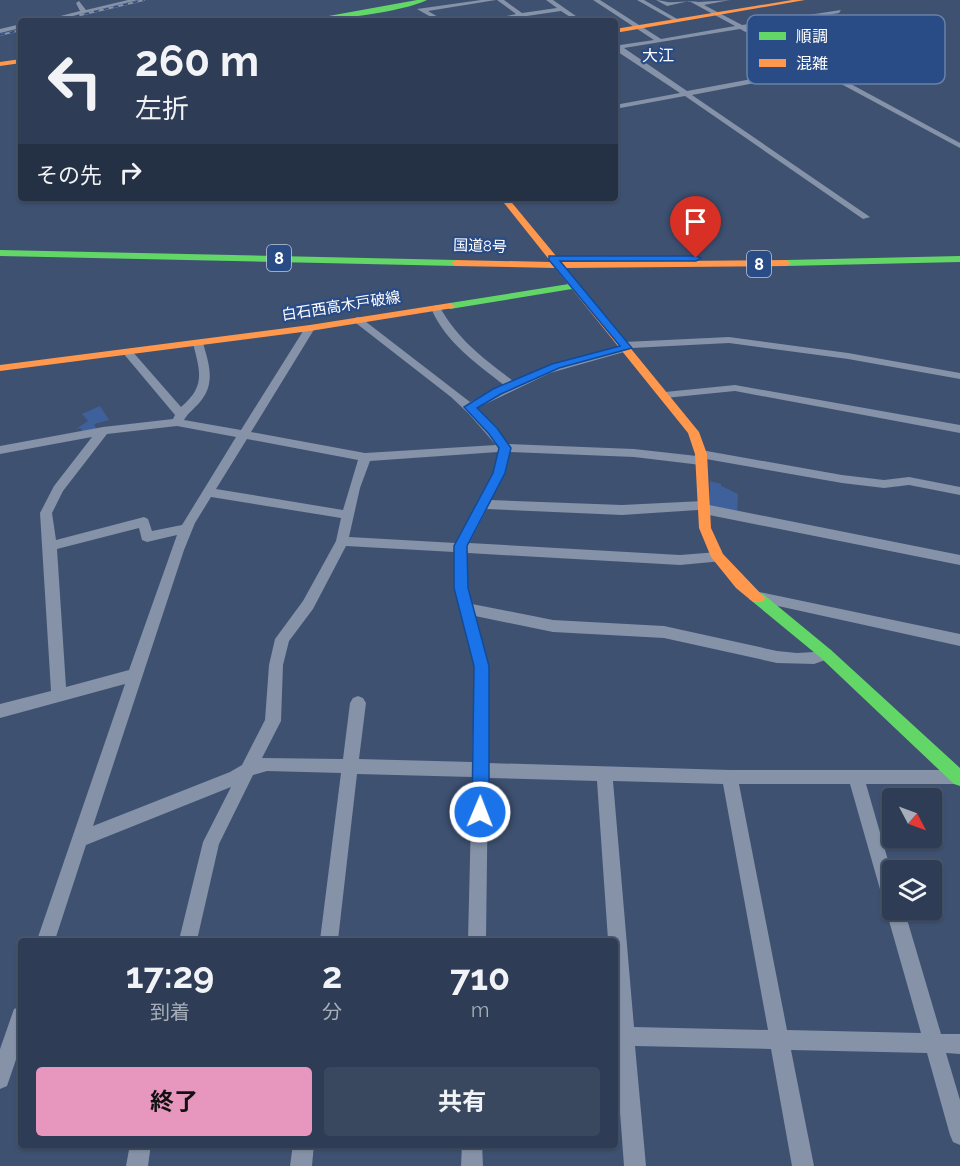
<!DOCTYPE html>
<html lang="ja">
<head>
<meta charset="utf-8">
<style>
  :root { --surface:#2e3d55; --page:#3a485f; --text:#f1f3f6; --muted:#a7aeb9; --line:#49566c; --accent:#e797bd }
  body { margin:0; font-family:Raleway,"Noto Sans JP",sans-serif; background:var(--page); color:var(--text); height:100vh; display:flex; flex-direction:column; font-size:22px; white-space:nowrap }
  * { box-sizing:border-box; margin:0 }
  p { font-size:20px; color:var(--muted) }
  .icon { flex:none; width:33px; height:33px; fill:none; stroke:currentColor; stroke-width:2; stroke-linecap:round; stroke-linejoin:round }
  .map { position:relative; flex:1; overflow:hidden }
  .drawer { position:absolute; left:18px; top:938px; width:600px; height:210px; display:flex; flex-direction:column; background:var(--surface); border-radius:6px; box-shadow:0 2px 4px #0004,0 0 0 2px var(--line) }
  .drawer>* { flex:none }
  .banner { position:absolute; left:18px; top:18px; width:600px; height:183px; border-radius:6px; box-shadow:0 2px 4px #0004,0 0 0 2px var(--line); background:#2e3d55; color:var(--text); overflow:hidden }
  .needle { width:39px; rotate:131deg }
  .fabs { position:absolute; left:882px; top:788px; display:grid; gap:12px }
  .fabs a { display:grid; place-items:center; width:60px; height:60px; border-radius:6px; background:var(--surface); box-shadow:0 2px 4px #0004,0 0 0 2px var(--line); font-size:30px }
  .pin { position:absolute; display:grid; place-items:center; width:51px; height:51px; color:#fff; margin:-62px -26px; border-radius:50% 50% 50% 0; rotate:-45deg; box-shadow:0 0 6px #0007 }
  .pin .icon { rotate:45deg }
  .me { position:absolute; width:66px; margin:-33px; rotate:1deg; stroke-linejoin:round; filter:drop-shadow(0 0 4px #0008) }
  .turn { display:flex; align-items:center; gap:21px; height:126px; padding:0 18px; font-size:27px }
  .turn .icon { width:78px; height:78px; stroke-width:2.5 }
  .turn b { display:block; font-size:42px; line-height:51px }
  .then { display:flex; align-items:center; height:57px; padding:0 18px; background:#0003; gap:12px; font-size:22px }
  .eta { display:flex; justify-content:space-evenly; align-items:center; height:102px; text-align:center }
  .eta b { font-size:36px; font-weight:700; line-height:42px }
  .action { display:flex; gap:12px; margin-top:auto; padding:12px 18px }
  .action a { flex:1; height:69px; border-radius:6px; background:var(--accent); color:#111; font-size:24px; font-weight:700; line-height:69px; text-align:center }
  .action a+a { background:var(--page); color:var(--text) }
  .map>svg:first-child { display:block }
  .green { fill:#3e619b }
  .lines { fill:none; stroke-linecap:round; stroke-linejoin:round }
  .street { fill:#8592a7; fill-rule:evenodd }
  .fast { fill:#63d668; fill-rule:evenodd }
  .slow { fill:#ff974d; fill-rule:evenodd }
  .rail-casing { stroke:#8591a5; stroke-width:2 }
  .rail { stroke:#294b86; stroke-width:1.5; stroke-dasharray:5; stroke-linecap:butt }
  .route { fill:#1a73e8; stroke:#114b97; stroke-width:1.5 }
  .labels { text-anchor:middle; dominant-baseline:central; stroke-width:4.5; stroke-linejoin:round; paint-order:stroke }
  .far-street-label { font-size:15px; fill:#fff; stroke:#294b86 }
  .far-neighbourhood-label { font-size:16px; fill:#fff; stroke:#294b86 }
  .shield { fill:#294b86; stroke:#bfc9db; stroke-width:1.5 }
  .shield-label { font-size:16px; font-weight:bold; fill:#fff }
  .key { fill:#294b86; stroke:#6981aa; stroke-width:1.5 }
  .key-label { font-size:16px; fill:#fff }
</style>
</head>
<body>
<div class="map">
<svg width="960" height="1166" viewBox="0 0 960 1166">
  <rect width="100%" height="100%" fill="#3e5171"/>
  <path class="green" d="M100 406 109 420 94 424 96 429 82 432 81 428 76 429 88 421 82 414Z
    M710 481 721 484V486L738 494 737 513 709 507Z"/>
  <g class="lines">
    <path class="street" d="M128 0H138L52 21H41L80 11 76 3 79 1 86 10Z
      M481 0H496L428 11 445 21H438L417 9Z
      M497 0H504L522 13 557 8 546 0H553L583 21H576L561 11 527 16 528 18 525 20 520 17 482 21 516 14Z
      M593 0H600L661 39 735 26 689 1 667 6 656 0C660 0 663 1 667 2 678 3 688 0 699 2L730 0 704 5 742 25 841 10 839 13 747 28 960 143V148L817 71 692 95 870 217 863 219 685 96 615 109V105L680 93 615 50V43L620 45 654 40ZM740 29 812 68 687 91 624 48Z
      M637 0H644L679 20 674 21Z
      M21 24V28L0 33V29Z
      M436 305 439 306C460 342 481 356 513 381L561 362 620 347V343L624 342 729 337 848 353 960 373V379L848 359 729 343 632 348 631 350 550 373 477 408 508 444 634 449 697 456V451L701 450 842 475 884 480 909 477 960 487V495L909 485 884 488 842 483 706 459 705 464 701 465 634 457 510 452 505 473 491 500 622 505 703 501 707 502 709 505 960 555V565L704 514 698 510 622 515 487 509 469 543 680 555 718 552 725 557 723 561 680 565 468 553V588L472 604 553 620 664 626 777 651 797 653 814 652 826 648 831 650 833 654 831 658 814 664 777 663 664 638 553 632 475 616 489 666 488 763 730 770H960V784H866L892 874V909H904L941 1034H960V1054L946 1053 960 1100V1145L953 1142 950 1135 927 1053 791 1050 814 1166H792L771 1049 635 1046 646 1166H624L615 1046V940H608L597 781 488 778 486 940H468L472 777 357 774 338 940H320L341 773 267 771 253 775 219 844 197 940H179L203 842 231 787 86 845 55 940H37L125 684 0 718V704L51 691 40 513 54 486 92 437 0 454V446L103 427 173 419 175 415 123 353 124 351H132L181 407C206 386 200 372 193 343L198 340 203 343C209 364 216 383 200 402 195 408 188 413 184 420L241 430 305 328 310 325 315 328 251 432 365 453 496 445 469 414 451 397 352 320 357 317 361 318 470 402 504 385C476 363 445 342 431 308ZM177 426 236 437 182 525 152 531 148 519 144 517 56 540 52 513 63 491 107 434ZM247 439 358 460 343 510 216 489ZM498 452 493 473 456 543 349 537 360 488 370 461ZM211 497 341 518 336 541 303 601 275 639 269 665 265 720 242 765 230 772 93 826 184 550 195 523ZM139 528 142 540 147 542 177 535 129 670 66 687 57 549ZM346 546 454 552V588L475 666 472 762 359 759 366 703 363 698 358 696 353 698 350 703 343 759 262 758 281 721 283 665 289 641 313 609ZM613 781 723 784 768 1030 634 1027ZM739 784H850L921 1033 787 1030Z
      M735 385 960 425V433L735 391 665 398 659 395 665 392Z
      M755 591 960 634V646L755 601 750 600 748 596 750 592Z
      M21 1006V1045L7 1086 0 1089V1049L14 1009Z
      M130 1144H151L148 1166H126Z
      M293 1144H314L312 1166H290Z
      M462 1144H482L483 1166H461Z"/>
    <path class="fast" d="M417 0H427C403 12 329 21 301 21Z
      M0 250 456 260 461 263 456 266 0 256Z
      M960 256V262L786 266 781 263 786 260Z
      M575 283 580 286 578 288 450 309 445 306 450 303Z
      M758 593 763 594 831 650 960 768V786L954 784 821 658 753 602 751 598 753 594Z"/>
    <path class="slow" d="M792 0H805L615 33V29Z
      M21 59V63L0 66V62Z
      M500 198H508L561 262 786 260 791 263 786 266 565 268 699 432 707 454 711 528 723 554 765 598 763 602H753L736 588 711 557 699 528 695 454 688 433 555 268 456 266 451 263 456 260 551 262Z
      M450 303 455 306 453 308 310 331 0 371V365L310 325Z"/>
    <g class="rail-casing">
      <path id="rail" d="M55 21 144 0
        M0 35 21 30"/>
    </g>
    <use href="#rail" class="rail"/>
  </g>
  <path class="route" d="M549 256H696L701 258 696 261H560L632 348 559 368 501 394 477 408 497 428 511 448 505 473 467 546 468 588 489 666V812L486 818 480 820 474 818 472 812 474 666 454 588V546L493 473 499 448 489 434 464 407 493 389 552 364 620 346 549 260Z"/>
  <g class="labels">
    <g class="far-street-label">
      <text transform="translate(480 246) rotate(2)">国道8号</text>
      <text transform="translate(341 306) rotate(-9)">白石西高木戸破線</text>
    </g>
    <g class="far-neighbourhood-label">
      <text x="658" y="55">大江</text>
    </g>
    <g class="shield">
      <rect x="267" y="245" width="24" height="26" rx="4.5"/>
      <rect x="747" y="251" width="24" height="26" rx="4.5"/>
    </g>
    <g class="shield-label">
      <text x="279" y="258">8</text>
      <text x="759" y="264">8</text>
    </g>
  </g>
  <rect x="747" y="15" width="198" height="69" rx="9" class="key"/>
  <rect x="759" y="32" width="27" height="8" fill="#63d668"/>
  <rect x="759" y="59" width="27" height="8" fill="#ff974d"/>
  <g class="key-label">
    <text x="796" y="42">順調</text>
    <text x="796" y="69">混雑</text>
  </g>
</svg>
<div class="fabs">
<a><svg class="needle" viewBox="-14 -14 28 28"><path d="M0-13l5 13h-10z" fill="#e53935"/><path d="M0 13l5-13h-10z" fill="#a7aeb9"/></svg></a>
<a><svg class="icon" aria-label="layers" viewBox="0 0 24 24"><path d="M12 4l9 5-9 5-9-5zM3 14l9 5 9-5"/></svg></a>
</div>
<div class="pin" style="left:696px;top:258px;background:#d93025"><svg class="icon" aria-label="arrive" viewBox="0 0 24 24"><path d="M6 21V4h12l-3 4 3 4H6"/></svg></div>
<svg class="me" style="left:480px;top:812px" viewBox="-20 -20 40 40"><circle r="17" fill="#1a73e8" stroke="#fff" stroke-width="3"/><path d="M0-11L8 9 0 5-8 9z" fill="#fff"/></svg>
<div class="banner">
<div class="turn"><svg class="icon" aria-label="left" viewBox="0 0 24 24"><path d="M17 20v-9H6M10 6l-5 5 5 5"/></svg><div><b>260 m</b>左折</div></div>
<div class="then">その先<svg class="icon" aria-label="right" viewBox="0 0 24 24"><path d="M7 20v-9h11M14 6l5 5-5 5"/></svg></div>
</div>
<section class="drawer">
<div class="eta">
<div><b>17:29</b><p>到着</p></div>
<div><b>2</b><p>分</p></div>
<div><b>710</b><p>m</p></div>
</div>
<div class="action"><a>終了</a><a>共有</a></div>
</section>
</div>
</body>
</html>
